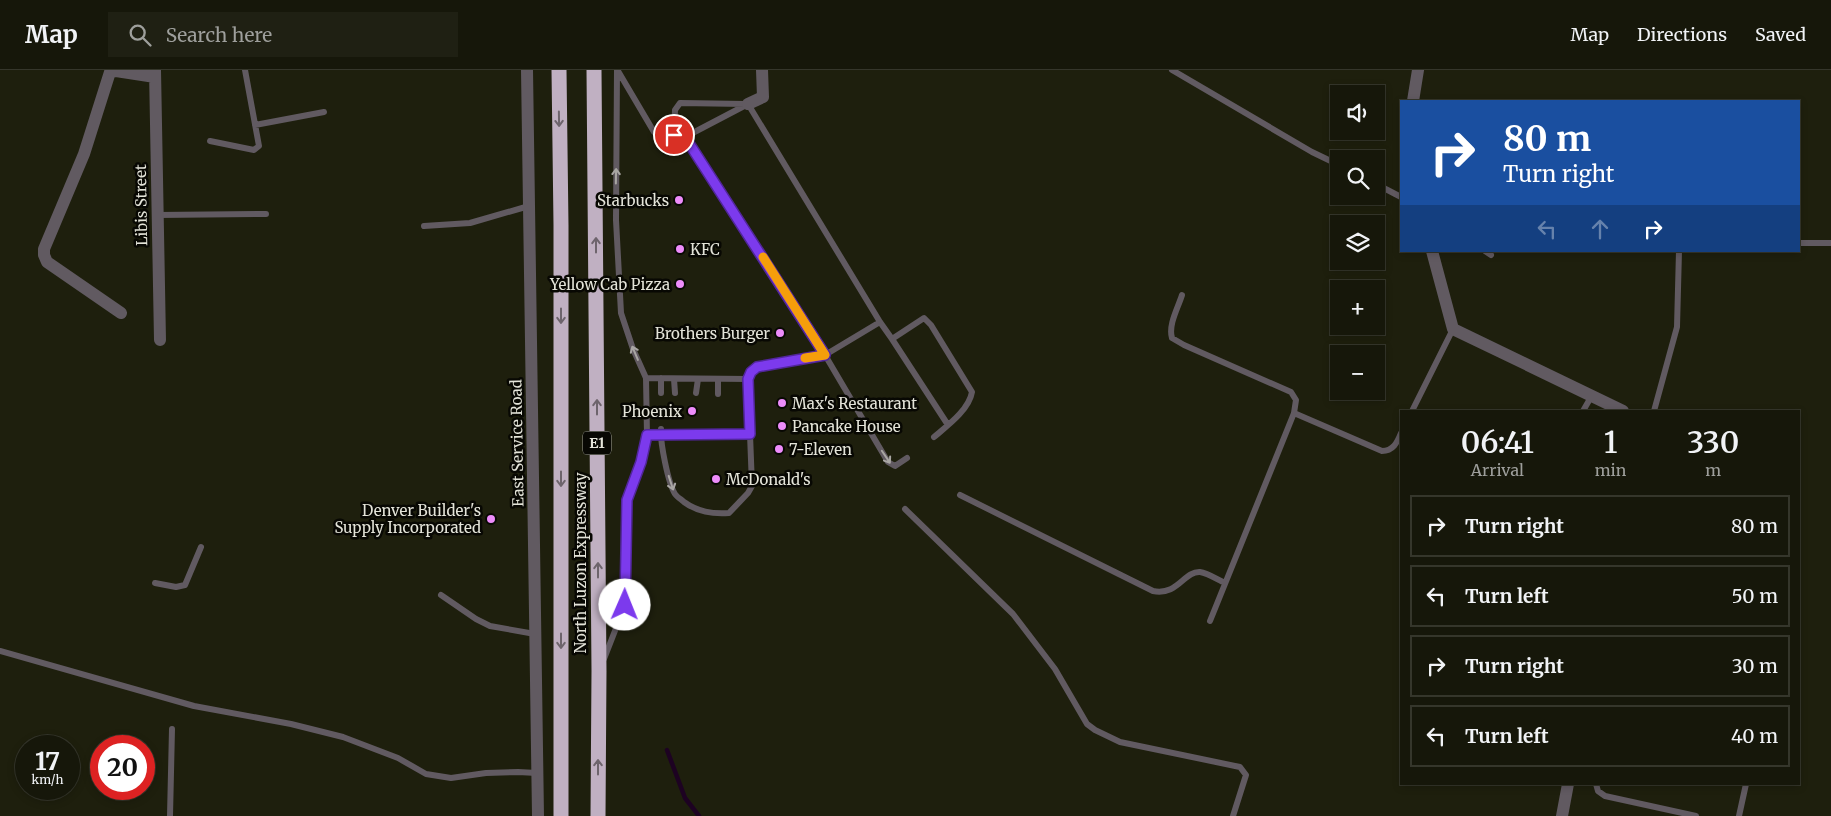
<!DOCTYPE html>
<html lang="en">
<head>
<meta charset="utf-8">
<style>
  :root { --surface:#16170a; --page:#1f2013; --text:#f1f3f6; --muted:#9e9f9c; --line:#35362b }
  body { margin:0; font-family:Merriweather,serif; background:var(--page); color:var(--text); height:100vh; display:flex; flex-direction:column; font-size:19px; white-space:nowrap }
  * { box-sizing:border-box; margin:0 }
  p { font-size:16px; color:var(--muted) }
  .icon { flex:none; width:28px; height:28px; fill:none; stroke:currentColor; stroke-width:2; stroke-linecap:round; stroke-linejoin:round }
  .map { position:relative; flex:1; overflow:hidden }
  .panel { position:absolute; left:1400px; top:340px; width:400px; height:375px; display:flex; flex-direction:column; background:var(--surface); border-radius:0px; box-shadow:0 2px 8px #0003,0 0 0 1px var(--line) }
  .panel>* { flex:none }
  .top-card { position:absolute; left:1400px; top:30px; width:400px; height:152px; border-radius:0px; box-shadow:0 2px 8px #0003,0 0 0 1px var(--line); background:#1a4fa0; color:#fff; overflow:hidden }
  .controls { position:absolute; left:1330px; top:15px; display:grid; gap:10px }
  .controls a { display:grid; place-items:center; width:55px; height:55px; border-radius:0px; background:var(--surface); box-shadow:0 2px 8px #0003,0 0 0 1px var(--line); font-size:25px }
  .speed { position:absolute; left:15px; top:665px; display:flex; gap:10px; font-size:25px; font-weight:700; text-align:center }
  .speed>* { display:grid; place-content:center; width:65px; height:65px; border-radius:50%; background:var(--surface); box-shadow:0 2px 8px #0003,0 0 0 1px var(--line); line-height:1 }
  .speed small { font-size:12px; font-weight:400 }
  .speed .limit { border:8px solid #d22; background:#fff; color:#111 }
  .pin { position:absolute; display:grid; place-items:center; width:42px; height:42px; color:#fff; margin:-21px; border:2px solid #fff; border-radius:50%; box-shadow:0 1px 5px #0007 }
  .me { position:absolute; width:55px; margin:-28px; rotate:1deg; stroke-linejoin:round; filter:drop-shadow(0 0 4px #0008) }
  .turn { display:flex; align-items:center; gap:18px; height:105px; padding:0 20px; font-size:22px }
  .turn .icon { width:65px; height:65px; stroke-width:2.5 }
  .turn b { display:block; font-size:35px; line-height:42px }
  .lanes { display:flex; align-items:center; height:48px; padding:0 20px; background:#0003; justify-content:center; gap:25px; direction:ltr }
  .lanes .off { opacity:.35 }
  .eta { display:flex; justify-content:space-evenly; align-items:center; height:85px; text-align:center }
  .eta b { font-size:30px; font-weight:600; line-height:35px }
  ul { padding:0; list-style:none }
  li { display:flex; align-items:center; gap:15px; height:62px; margin:0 10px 8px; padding:0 10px; border:2px solid var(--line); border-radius:0px }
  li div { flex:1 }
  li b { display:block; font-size:19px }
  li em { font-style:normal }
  header { display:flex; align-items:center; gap:30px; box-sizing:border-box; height:70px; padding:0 25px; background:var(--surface); border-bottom:1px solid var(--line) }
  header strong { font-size:24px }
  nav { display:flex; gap:28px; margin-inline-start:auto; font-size:18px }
  .search { width:350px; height:45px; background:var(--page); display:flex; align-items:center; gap:12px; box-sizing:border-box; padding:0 18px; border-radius:0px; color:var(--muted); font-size:19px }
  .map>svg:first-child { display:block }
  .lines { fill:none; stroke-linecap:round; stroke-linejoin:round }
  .stream { stroke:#1d0222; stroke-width:4.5 }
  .service { stroke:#615a61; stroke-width:6 }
  .minor { stroke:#615a61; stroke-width:12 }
  .tertiary { stroke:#615a61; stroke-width:12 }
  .motorway { stroke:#c0b0c2; stroke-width:15 }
  .oneway { stroke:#6d646c }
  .oneway2 { stroke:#a9a6a3 }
  .route-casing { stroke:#51269a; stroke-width:12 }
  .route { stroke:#7c3aed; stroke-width:9 }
  .slow { stroke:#f59e0b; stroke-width:9 }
  .poi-dot { fill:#ed8cfa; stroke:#080803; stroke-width:2 }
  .labels { text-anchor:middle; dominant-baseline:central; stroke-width:5; stroke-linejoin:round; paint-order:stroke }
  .shield { fill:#080803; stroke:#a2a299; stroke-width:1 }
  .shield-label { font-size:14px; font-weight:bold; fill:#e4e4d9 }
  .poi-label { font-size:15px; fill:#e4e4d9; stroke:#080803; text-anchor:end }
  .street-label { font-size:15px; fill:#e4e4d9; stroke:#080803 }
</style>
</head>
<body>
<header>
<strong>Map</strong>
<div class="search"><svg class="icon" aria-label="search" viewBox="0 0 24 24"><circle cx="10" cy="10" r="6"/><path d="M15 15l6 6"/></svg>Search here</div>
<nav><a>Map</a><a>Directions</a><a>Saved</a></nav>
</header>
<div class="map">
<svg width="1831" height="746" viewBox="0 0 1831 746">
  <rect width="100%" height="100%" fill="#1e1f0d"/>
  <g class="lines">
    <path class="stream" d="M667 680 685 728 699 746"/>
    <path class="service" d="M1172 0 1312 82 1339 95
      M618 1 654 62 685 67 748 34
      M748 34 880 252 892 269 924 248 931 255 972 322C969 340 947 356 934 367
      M255 55 324 42
      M674 65 675 40 680 33 746 34
      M685 67 825 285 888 392 895 396 907 388
      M210 71 254 80 259 76 245 0
      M1376 114 1401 127
      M157 145 266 144
      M424 156 470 153 529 136
      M1799 173H1831
      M1485 181 1491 185
      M1182 225C1178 238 1168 255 1172 268L1184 275 1291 322 1296 330 1294 343 1210 551
      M892 269 948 355
      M646 308 748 309
      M661 308V323
      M674 309 675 323
      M696 323 698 309
      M718 324V309
      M1412 341 1453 259
      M1583 341 1591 327
      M1654 341 1677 257 1679 181
      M1294 343 1382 381C1393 381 1397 373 1401 363
      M661 359C660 372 668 413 675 424 677 427 682 430 684 432 698 442 712 444 729 443L748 423 752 416 750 364
      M647 365 750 364 748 309 751 302 757 297 825 285 880 252
      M960 425 1153 521C1178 526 1184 501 1200 502 1208 503 1218 510 1225 513
      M905 439 1013 544 1055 599 1087 654 1095 660 1120 672 1240 697 1246 705 1233 746
      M155 513 176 517 185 515 201 477
      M441 525 476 549 490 556 535 564
      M0 581 194 636 291 654 343 667 398 688 426 704 451 708 486 703 518 702 537 703
      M604 589 625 535 627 430 641 392 647 365 646 308 633 279 621 243 616 150 617 0
      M1596 714 1598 721 1605 726 1696 746
      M170 746 172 659
      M1739 746 1746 714"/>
    <path class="minor" d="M155 0 160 270
      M1413 31 1418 0
      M748 34 763 27 762 0
      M1432 181 1453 259 1623 341
      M121 243 47 192 44 185V179L84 84 110 2 116 1 155 7
      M1562 746 1568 714"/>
    <path class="tertiary" d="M527 0 538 746"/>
    <path class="motorway" d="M559 0 561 155V746
      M594 0 599 601 598 746"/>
  </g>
  <defs><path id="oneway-shaft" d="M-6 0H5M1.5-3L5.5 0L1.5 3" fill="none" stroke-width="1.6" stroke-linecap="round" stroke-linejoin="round" transform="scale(1.25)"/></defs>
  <g class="oneway">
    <use href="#oneway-shaft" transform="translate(559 49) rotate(89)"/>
    <use href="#oneway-shaft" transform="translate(596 175) rotate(-90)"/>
    <use href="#oneway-shaft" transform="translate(561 246) rotate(90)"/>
    <use href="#oneway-shaft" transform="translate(597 337) rotate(-90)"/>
    <use href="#oneway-shaft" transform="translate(561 409) rotate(90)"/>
    <use href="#oneway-shaft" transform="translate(598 500) rotate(-90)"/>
    <use href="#oneway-shaft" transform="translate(561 571) rotate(90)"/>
    <use href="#oneway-shaft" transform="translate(598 697) rotate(-90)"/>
  </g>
  <g class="oneway2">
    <use href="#oneway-shaft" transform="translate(616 106) rotate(-89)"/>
    <use href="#oneway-shaft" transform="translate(635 283) rotate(-113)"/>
    <use href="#oneway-shaft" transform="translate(886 387) rotate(56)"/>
    <use href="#oneway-shaft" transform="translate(671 413) rotate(72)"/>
  </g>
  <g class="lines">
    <g class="route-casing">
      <path id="route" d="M625 535 627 430 641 392 647 365 750 364 748 309 751 302 757 297 825 285 685 67 674 65"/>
    </g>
    <use href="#route" class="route"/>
    <path class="slow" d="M763 187 825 285 805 288"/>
  </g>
  <g class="poi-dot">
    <circle cx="679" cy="130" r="5"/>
    <circle cx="680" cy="179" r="5"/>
    <circle cx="680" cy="214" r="5"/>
    <circle cx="780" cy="263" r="5"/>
    <circle cx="782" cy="333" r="5"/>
    <circle cx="692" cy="341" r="5"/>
    <circle cx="782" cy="356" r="5"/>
    <circle cx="779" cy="379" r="5"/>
    <circle cx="716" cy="409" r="5"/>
    <circle cx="491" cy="449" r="5"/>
  </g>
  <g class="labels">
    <rect class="shield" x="583" y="361.5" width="28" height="23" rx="4"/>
    <g class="shield-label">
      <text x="597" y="373">E1</text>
    </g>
    <g class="poi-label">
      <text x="669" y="130">Starbucks</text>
      <text x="690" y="179" text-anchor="start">KFC</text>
      <text x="670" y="214">Yellow Cab Pizza</text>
      <text x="770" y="263">Brothers Burger</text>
      <text x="792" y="333" text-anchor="start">Max's Restaurant</text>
      <text x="682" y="341">Phoenix</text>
      <text x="792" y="356" text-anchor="start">Pancake House</text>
      <text x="789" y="379" text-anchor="start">7-Eleven</text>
      <text x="726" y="409" text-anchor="start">McDonald's</text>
      <text x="481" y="440">Denver Builder's<tspan x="481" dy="17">Supply Incorporated</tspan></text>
    </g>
    <g class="street-label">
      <text transform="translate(141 135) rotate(-91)">Libis Street</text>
      <text transform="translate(517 373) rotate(-91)">East Service Road</text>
      <text transform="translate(580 493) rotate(-90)">North Luzon Expressway</text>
    </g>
  </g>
</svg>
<div class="controls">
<a><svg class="icon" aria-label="sound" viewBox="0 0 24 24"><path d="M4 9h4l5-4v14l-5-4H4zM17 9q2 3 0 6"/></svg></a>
<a><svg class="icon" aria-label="search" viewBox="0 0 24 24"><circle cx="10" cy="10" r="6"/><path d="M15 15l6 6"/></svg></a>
<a><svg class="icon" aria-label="layers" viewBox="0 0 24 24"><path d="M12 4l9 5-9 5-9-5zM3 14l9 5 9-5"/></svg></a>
<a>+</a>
<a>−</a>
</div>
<div class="speed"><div>17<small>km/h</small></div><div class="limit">20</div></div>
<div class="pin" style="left:674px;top:65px;background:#d93025"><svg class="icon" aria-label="arrive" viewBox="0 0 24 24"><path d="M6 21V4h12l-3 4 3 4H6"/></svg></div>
<svg class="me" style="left:625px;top:535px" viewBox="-20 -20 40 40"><circle r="19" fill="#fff"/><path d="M0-13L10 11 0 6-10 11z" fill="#7c3aed"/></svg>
<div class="top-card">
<div class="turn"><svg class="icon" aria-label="right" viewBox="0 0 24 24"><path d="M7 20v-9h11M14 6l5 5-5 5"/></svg><div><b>80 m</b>Turn right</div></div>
<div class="lanes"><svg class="icon off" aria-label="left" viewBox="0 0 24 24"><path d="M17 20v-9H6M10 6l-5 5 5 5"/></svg><svg class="icon off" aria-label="ahead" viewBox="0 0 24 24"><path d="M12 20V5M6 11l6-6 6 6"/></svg><svg class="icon" aria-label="right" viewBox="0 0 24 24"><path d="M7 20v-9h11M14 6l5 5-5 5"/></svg></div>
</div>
<section class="panel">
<div class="eta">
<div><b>06:41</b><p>Arrival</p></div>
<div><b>1</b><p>min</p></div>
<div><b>330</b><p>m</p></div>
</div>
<ul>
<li><svg class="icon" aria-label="right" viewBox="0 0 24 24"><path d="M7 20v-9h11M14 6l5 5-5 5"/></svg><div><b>Turn right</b></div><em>80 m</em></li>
<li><svg class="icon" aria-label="left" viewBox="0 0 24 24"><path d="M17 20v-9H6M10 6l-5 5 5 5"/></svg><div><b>Turn left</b></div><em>50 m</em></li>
<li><svg class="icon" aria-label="right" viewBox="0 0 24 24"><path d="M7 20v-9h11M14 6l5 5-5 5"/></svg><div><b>Turn right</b></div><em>30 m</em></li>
<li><svg class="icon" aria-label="left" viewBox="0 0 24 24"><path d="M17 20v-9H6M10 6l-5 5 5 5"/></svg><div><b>Turn left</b></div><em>40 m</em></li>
</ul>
</section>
</div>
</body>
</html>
